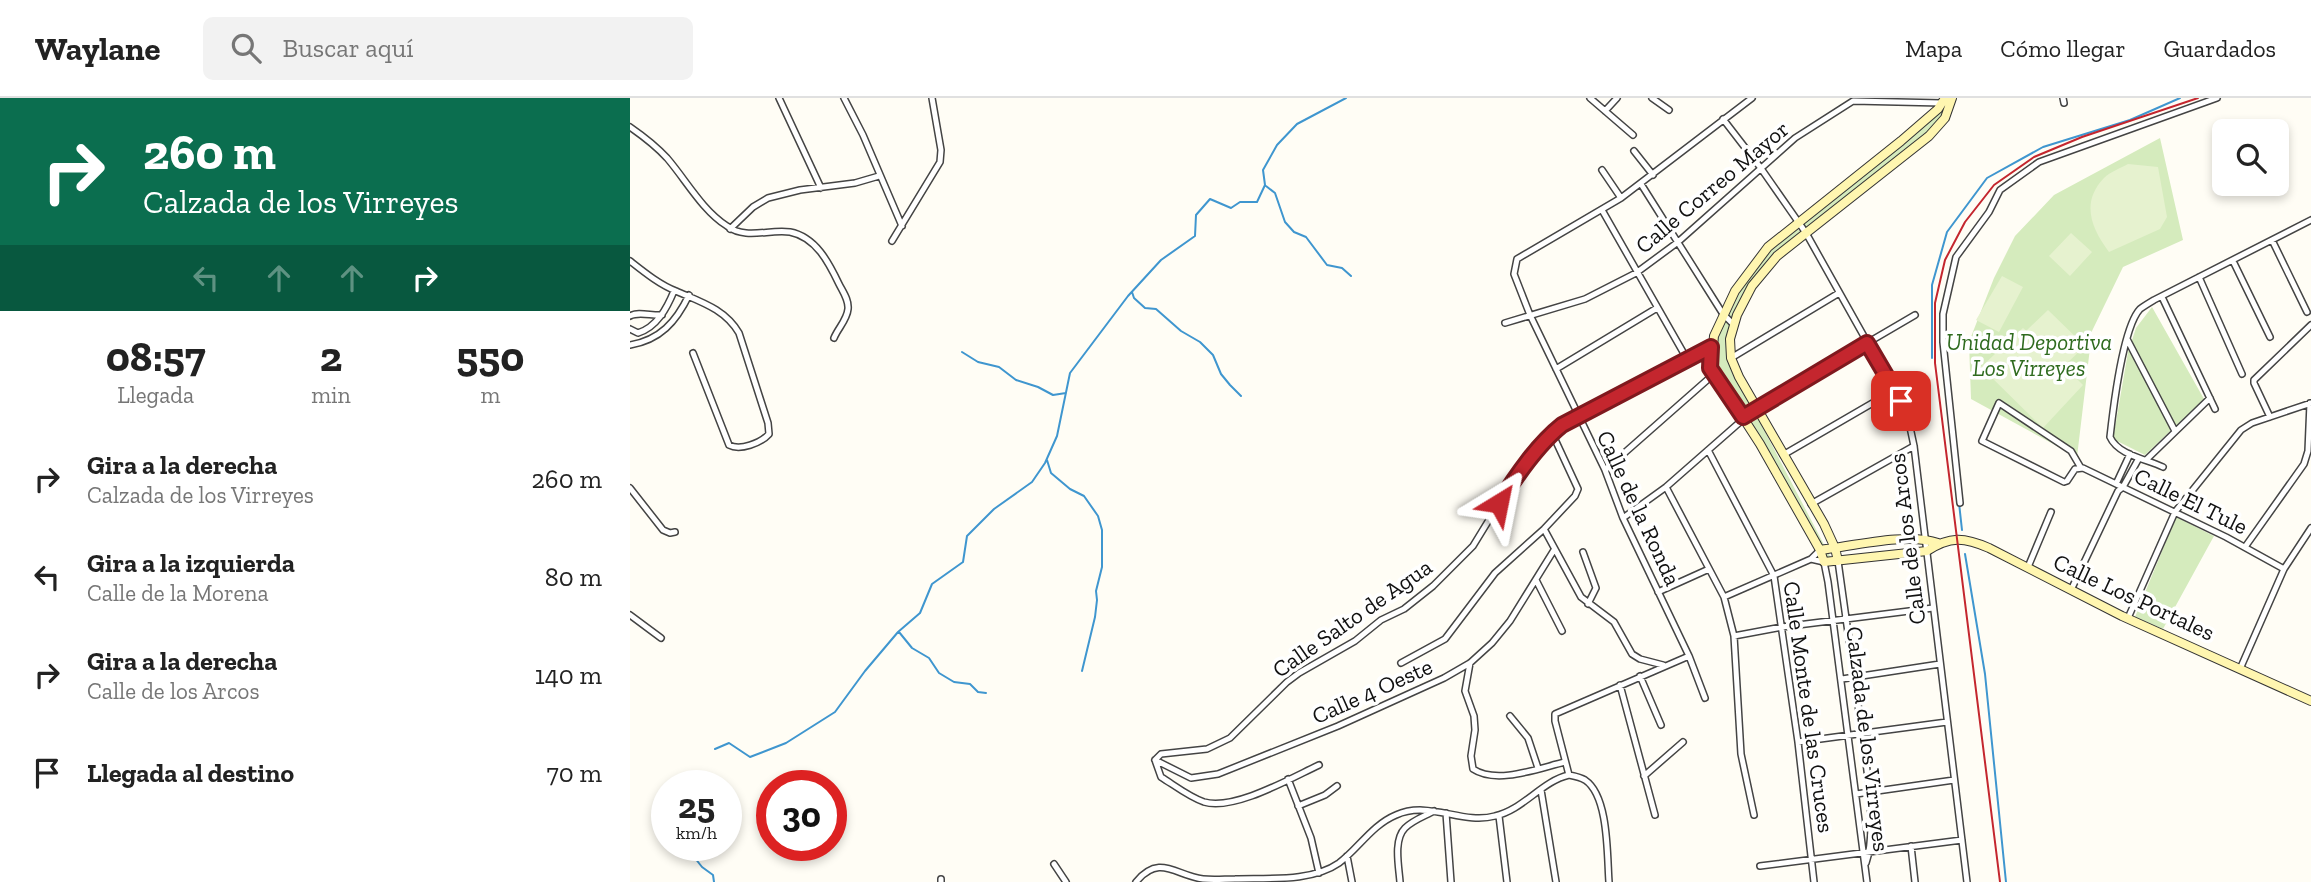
<!DOCTYPE html>
<html lang="es">
<head>
<meta charset="utf-8">
<style>
  :root { --surface:#fff; --page:#f2f2f2; --text:#222; --muted:#767676; --line:#e0e0e0 }
  body { margin:0; font-family:"Zilla Slab",serif; background:var(--page); color:var(--text); height:100vh; display:flex; flex-direction:column; font-size:26px; white-space:nowrap }
  * { box-sizing:border-box; margin:0 }
  p { font-size:23px; color:var(--muted) }
  .icon { flex:none; width:38px; height:38px; fill:none; stroke:currentColor; stroke-width:2; stroke-linecap:round; stroke-linejoin:round }
  .map { position:relative; flex:1; overflow:hidden }
  .details { display:flex; flex-direction:column; background:var(--surface); width:630px }
  .details>* { flex:none }
  .banner { background:#0b6e4f; color:#fff; overflow:hidden }
  .buttons { position:absolute; left:1582px; top:21px; display:grid; gap:14px }
  .buttons a { display:grid; place-items:center; width:77px; height:77px; border-radius:10px; background:var(--surface); box-shadow:0 4px 10px #0003; font-size:35px }
  .speed { position:absolute; left:21px; top:672px; display:flex; gap:14px; font-size:35px; font-weight:700; text-align:center }
  .speed>* { display:grid; place-content:center; width:91px; height:91px; border-radius:50%; background:var(--surface); box-shadow:0 4px 10px #0003; line-height:1 }
  .speed small { font-size:18px; font-weight:400 }
  .speed .limit { border:10px solid #d22; background:#fff; color:#111 }
  .pin { position:absolute; display:grid; place-items:center; width:60px; height:60px; color:#fff; margin:-30px; border-radius:14px; box-shadow:0 4px 10px #0006 }
  .me { position:absolute; width:77px; margin:-38px; rotate:35deg; stroke-linejoin:round; filter:drop-shadow(0 0 5px #0008) }
  .turn { display:flex; align-items:center; gap:24px; height:147px; padding:0 28px; font-size:32px }
  .turn .icon { width:91px; height:91px; stroke-width:2.5 }
  .turn b { display:block; font-size:49px; line-height:60px }
  .lanes { display:flex; align-items:center; height:66px; padding:0 28px; background:#0003; justify-content:center; gap:35px; direction:ltr }
  .lanes .off { opacity:.35 }
  .eta { display:flex; justify-content:space-evenly; align-items:center; height:119px; text-align:center }
  .eta b { font-size:42px; font-weight:800; line-height:49px }
  ul { padding:0; list-style:none }
  li { display:flex; align-items:center; gap:21px; height:98px; padding:0 28px }
  li div { flex:1 }
  li b { display:block; font-size:26px }
  li em { font-style:normal }
  header { display:flex; align-items:center; gap:42px; box-sizing:border-box; height:98px; padding:0 35px; background:var(--surface); border-bottom:2px solid var(--line) }
  header strong { font-size:33px }
  nav { display:flex; gap:38px; margin-inline-start:auto; font-size:24px }
  .search { width:490px; height:63px; background:var(--page); display:flex; align-items:center; gap:18px; box-sizing:border-box; padding:0 24px; border-radius:10px; color:var(--muted); font-size:26px }
  main { display:flex; flex:1; min-height:0 }
  .map>svg:first-child { display:block }
  .green { fill:#d5ebbd }
  .pitch { fill:#e6f2cf }
  .lines { fill:none; stroke-linecap:round; stroke-linejoin:round }
  .stream { stroke:#3f96cf; stroke-width:2 }
  .street-casing { stroke:#444; stroke-width:8 }
  .secondary-casing { stroke:#333; stroke-width:10 }
  .street { stroke:#fff; stroke-width:5 }
  .secondary { stroke:#fff6b0; stroke-width:8 }
  .rail { stroke:#c4262e; stroke-width:2 }
  .route-casing { stroke:#7f191e; stroke-width:18 }
  .route { stroke:#c4262e; stroke-width:12 }
  .labels { text-anchor:middle; dominant-baseline:central; stroke-width:7; stroke-linejoin:round; paint-order:stroke }
  .street-label { font-size:23px; fill:#111; stroke:#fff }
  .park-label { font-size:23px; font-style:italic; fill:#2f6b1f; stroke:#fff }
</style>
</head>
<body>
<header>
<strong>Waylane</strong>
<div class="search"><svg class="icon" aria-label="search" viewBox="0 0 24 24"><circle cx="10" cy="10" r="6"/><path d="M15 15l6 6"/></svg>Buscar aquí</div>
<nav><a>Mapa</a><a>Cómo llegar</a><a>Guardados</a></nav>
</header>
<main>
<section class="details">
<div class="banner">
<div class="turn"><svg class="icon" aria-label="right" viewBox="0 0 24 24"><path d="M7 20v-9h11M14 6l5 5-5 5"/></svg><div><b>260 m</b>Calzada de los Virreyes</div></div>
<div class="lanes"><svg class="icon off" aria-label="left" viewBox="0 0 24 24"><path d="M17 20v-9H6M10 6l-5 5 5 5"/></svg><svg class="icon off" aria-label="ahead" viewBox="0 0 24 24"><path d="M12 20V5M6 11l6-6 6 6"/></svg><svg class="icon off" aria-label="ahead" viewBox="0 0 24 24"><path d="M12 20V5M6 11l6-6 6 6"/></svg><svg class="icon" aria-label="right" viewBox="0 0 24 24"><path d="M7 20v-9h11M14 6l5 5-5 5"/></svg></div>
</div>
<div class="eta">
<div><b>08:57</b><p>Llegada</p></div>
<div><b>2</b><p>min</p></div>
<div><b>550</b><p>m</p></div>
</div>
<ul>
<li><svg class="icon" aria-label="right" viewBox="0 0 24 24"><path d="M7 20v-9h11M14 6l5 5-5 5"/></svg><div><b>Gira a la derecha</b><p>Calzada de los Virreyes</p></div><em>260 m</em></li>
<li><svg class="icon" aria-label="left" viewBox="0 0 24 24"><path d="M17 20v-9H6M10 6l-5 5 5 5"/></svg><div><b>Gira a la izquierda</b><p>Calle de la Morena</p></div><em>80 m</em></li>
<li><svg class="icon" aria-label="right" viewBox="0 0 24 24"><path d="M7 20v-9h11M14 6l5 5-5 5"/></svg><div><b>Gira a la derecha</b><p>Calle de los Arcos</p></div><em>140 m</em></li>
<li><svg class="icon" aria-label="arrive" viewBox="0 0 24 24"><path d="M6 21V4h12l-3 4 3 4H6"/></svg><div><b>Llegada al destino</b></div><em>70 m</em></li>
</ul>
</section>
<div class="map">
<svg width="1681" height="784" viewBox="0 0 1681 784">
  <rect width="100%" height="100%" fill="#fffdf5"/>
  <path class="green" d="M1307 10 1316 13 1310 24 1175 135 1167 126Z
    M1530 40 1553 142 1493 169 1462 233 1447 359 1341 301 1339 244 1364 180 1385 138 1424 97Z
    M1165 128 1173 137 1121 188 1097 245 1099 265 1201 460 1192 462 1115 323 1077 271 1083 237 1135 150Z
    M1522 209 1574 301 1515 357 1483 341 1498 254 1506 230Z
    M1546 419 1584 438 1533 531 1505 519Z"/>
  <path class="pitch" d="M1498 66 1528 69 1537 119 1530 131 1479 154C1462 131 1450 105 1474 80 1480 74 1491 70 1498 66Z
    M1441 135 1462 154 1440 178 1419 158Z
    M1372 178 1393 189 1369 234 1346 222Z
    M1418 212 1455 248 1434 268 1453 287 1413 330 1351 269 1393 230 1400 236 1397 232Z"/>
  <g class="lines">
    <path class="stream" d="M636 88 645 95 655 124 664 134 676 139 697 167 712 170 721 178
      M502 194 504 200 515 210 526 211 551 233 570 244 583 257 591 276 600 287 611 298
      M332 254 348 264 369 269 386 282 408 289 423 297 436 295
      M1302 260V187L1317 134 1357 80 1413 49 1500 22 1550 0
      M417 362 421 375 440 391 454 398 468 418 472 432V469L466 493 467 502 465 519 452 573
      M1329 405 1332 432
      M1335 456 1355 576 1376 784
      M269 534 282 550 299 560 309 575 324 584 340 586 348 594 356 595
      M85 651 99 645 120 659 156 645 205 614 235 573 268 534 290 515 302 486 333 464 337 438 364 411 402 384 415 365 427 338 440 275 498 198 531 162 565 138 566 117 580 101 601 110 610 104H627L635 87 633 72 647 47 667 26 716 0
      M57 750 72 769 83 777 84 784"/>
    <g class="street-casing">
      <path id="street" d="M149 0 191 90
        M214 0 233 37 272 128
        M960 0 1003 37
        M1022 0 1039 12
        M1433 0 1434 5
        M975 13 987 0
        M1093 21 1130 69 1176 135 1277 315 1284 348 1337 784
        M0 29C13 38 26 48 37 60 56 82 72 112 97 128 116 142 138 131 160 134 186 139 199 165 209 186 213 194 219 202 218 211 217 222 208 230 204 240
        M1004 53 1023 77
        M972 72 991 100
        M1011 86 1093 216 1104 227
        M972 112 1057 261
        M100 131 123 109 138 100 170 92 225 85 249 78
        M1642 142 1677 214
        M262 143 310 64 311 52 302 0
        M0 163C14 174 30 187 46 193 71 204 95 211 109 235L138 325 139 336C131 345 110 353 99 347L63 255
        M1603 163 1640 239
        M1569 179 1612 276
        M1532 199 1585 311
        M0 218C8 213 22 218 32 217
        M875 225 955 201 1006 175 1048 144 1165 40 1223 3 1312 5
        M0 231 8 235C27 229 37 210 44 193
        M1497 241 1545 333
        M0 247C30 242 46 224 59 197
        M1101 260 1209 195
        M926 271 1027 210
        M1640 319 1624 285V282L1681 227
        M1078 352 1144 478 1168 644 1184 784
        M1153 357 1265 292
        M1516 362 1580 300
        M1533 369C1516 361 1488 357 1480 339 1483 312 1493 229 1510 211 1514 208 1519 205 1524 202L1681 122
        M1451 370 1441 353 1369 305 1352 343 1434 384 1437 383 1445 371 1453 370 1596 439 1654 471
        M975 372 1084 276
        M1486 386 1500 356
        M1036 389 1094 499 1104 538 1111 656 1124 717
        M0 390 33 432 40 435 45 434
        M1330 405 1313 244V216L1326 159 1359 114 1370 92 1409 64 1587 0
        M1181 406 1284 348
        M993 420 1036 389 1126 310 1285 217
        M914 431 951 499 984 524 1002 556 1010 561 1033 567
        M1615 449 1674 366 1678 353 1680 305
        M953 454 966 490 958 506
        M1181 461 1194 464 1198 484 1237 784
        M1208 463C1215 511 1221 559 1228 606 1233 648 1249 728 1236 765
        M1398 469 1421 414
        M906 482 932 533
        M1441 492 1488 393 1493 389 1509 360
        M1028 494 1079 471
        M1094 499 1181 461 1190 452
        M0 517 31 540
        M1498 520 1545 414 1611 332 1622 325 1681 305
        M1104 538 1152 529 1303 510
        M771 565 815 541 865 475 914 431 945 398 948 391 922 335
        M840 565 835 593 844 618 845 632 841 658 843 671C867 687 909 670 935 664
        M1610 571 1654 471 1681 430
        M1010 578 1031 627
        M1212 581 1310 566
        M990 587 1025 717
        M1075 600 1059 558 993 420 975 372 900 217 884 176 887 161 991 100 1122 0
        M880 618 898 640 908 670
        M1168 644 1317 624
        M525 662 531 656 577 651 600 640 657 584 669 575 725 543 751 522 774 511 803 488 843 448 881 386 922 335 932 327 1081 249
        M525 662 561 680 588 676 708 628 814 580 840 565 862 545 880 523 924 452
        M525 662 531 679C544 687 559 699 574 704 604 713 661 680 689 667
        M1014 678 1053 644
        M658 681 681 740 689 775
        M911 692 926 784
        M1226 696 1324 682
        M668 708 695 697 707 688
        M816 715 821 784
        M869 718 877 784
        M1281 748 1285 784
        M717 758 722 784
        M424 766 436 784
        M1130 768 1332 742
        M311 781V784
        M506 784C530 755 546 778 573 781 584 782 595 781 605 781 638 780 682 784 709 765 729 750 742 727 766 717 799 702 832 727 865 718 893 712 912 683 939 677
        M770 784C769 769 763 742 775 730 783 722 795 718 804 713
        M979 784C977 758 979 698 955 682 950 679 944 678 939 677L925 623V616L1059 558"/>
    </g>
    <g class="secondary-casing">
      <path id="secondary" d="M1315 0 1308 11 1271 43 1138 149 1105 193 1084 238 1081 270 1130 346 1190 452 1194 464 1297 453C1320 438 1334 439 1359 450L1492 518 1681 603
        M1190 452C1223 448 1278 434 1308 445
        M1208 463 1205 450 1194 426 1109 279 1101 260 1100 241 1107 217 1122 188 1147 158 1299 38 1315 20 1322 0"/>
    </g>
    <use href="#street" class="street"/>
    <use href="#secondary" class="secondary"/>
    <path class="rail" d="M1370 784 1305 265V205L1315 162 1335 124 1364 87 1404 59 1452 39 1568 0"/>
  </g>
  <g class="lines">
    <g class="route-casing">
      <path id="route" d="M869 405C886 378 907 347 932 327L1081 249 1080 270 1113 319 1237 245 1271 303"/>
    </g>
    <use href="#route" class="route"/>
  </g>
  <g class="labels">
    <g class="street-label">
      <text transform="translate(1082 89) rotate(-40)">Calle Correo Mayor</text>
      <text transform="translate(1561 403) rotate(26)">Calle El Tule</text>
      <text transform="translate(1009 410) rotate(65)">Calle de la Ronda</text>
      <text transform="translate(1277 441) rotate(-97)">Calle de los Arcos</text>
      <text transform="translate(1504 499) rotate(25)">Calle Los Portales</text>
      <text transform="translate(722 520) rotate(-35)">Calle Salto de Agua</text>
      <text transform="translate(742 593) rotate(-24)">Calle 4 Oeste</text>
      <text transform="translate(1179 609) rotate(82)">Calle Monte de las Cruces</text>
      <text transform="translate(1238 641) rotate(83)">Calzada de los Virreyes</text>
    </g>
    <g class="park-label">
      <text x="1399" y="244">Unidad Deportiva<tspan x="1399" dy="26">Los Virreyes</tspan></text>
    </g>
  </g>
</svg>
<div class="buttons">
<a><svg class="icon" aria-label="search" viewBox="0 0 24 24"><circle cx="10" cy="10" r="6"/><path d="M15 15l6 6"/></svg></a>
</div>
<div class="speed"><div>25<small>km/h</small></div><div class="limit">30</div></div>
<div class="pin" style="left:1271px;top:303px;background:#d93025"><svg class="icon" aria-label="arrive" viewBox="0 0 24 24"><path d="M6 21V4h12l-3 4 3 4H6"/></svg></div>
<svg class="me" style="left:869px;top:405px" viewBox="-20 -20 40 40"><path d="M0-17L14 15 0 8-14 15z" fill="#c4262e" stroke="#fff" stroke-width="4"/></svg>
</div>
</main>
</body>
</html>
